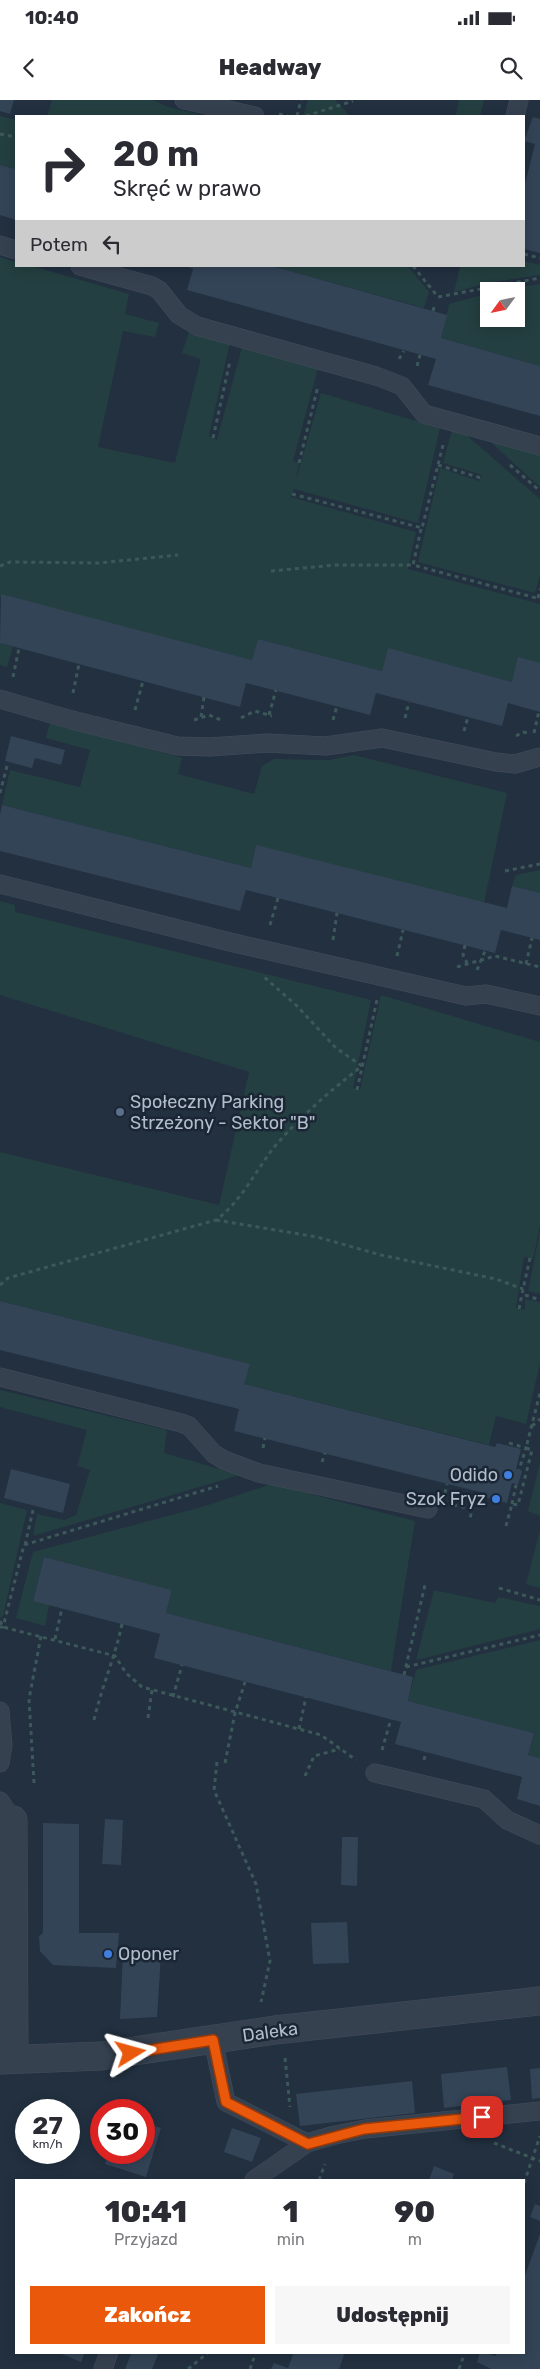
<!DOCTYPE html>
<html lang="pl">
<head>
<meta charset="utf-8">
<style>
  :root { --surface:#fff; --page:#f7f7f7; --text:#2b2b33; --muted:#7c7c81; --accent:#ea580c }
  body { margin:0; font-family:Rubik,sans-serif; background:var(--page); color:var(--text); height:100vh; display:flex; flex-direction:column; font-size:19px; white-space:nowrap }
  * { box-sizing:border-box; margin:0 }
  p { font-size:16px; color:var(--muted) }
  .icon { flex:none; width:28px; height:28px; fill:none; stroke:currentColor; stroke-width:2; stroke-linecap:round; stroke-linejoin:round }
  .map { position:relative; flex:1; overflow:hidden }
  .details { position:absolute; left:15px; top:2079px; width:510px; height:175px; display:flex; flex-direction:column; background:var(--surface); border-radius:0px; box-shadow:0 2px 12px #0003 }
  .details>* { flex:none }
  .banner { position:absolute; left:15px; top:15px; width:510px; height:152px; border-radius:0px; box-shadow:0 2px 12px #0003; background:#fff; color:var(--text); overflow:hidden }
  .needle { width:32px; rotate:237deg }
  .buttons { position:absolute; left:480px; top:182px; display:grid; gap:10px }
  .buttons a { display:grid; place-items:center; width:45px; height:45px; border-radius:0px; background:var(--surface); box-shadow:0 2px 12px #0003; font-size:25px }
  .speed { position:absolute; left:15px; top:1999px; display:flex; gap:10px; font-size:25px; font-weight:700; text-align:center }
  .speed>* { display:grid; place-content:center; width:65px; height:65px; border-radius:50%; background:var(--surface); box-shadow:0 2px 12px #0003; line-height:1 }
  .speed small { font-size:12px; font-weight:400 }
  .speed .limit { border:8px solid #d22; background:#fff; color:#111 }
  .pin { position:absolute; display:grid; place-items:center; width:42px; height:42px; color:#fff; margin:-21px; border-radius:10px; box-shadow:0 2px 8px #0006 }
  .me { position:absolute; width:55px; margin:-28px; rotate:82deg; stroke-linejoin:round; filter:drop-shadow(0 0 4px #0008) }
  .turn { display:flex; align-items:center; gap:18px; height:105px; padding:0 15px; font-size:22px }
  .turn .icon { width:65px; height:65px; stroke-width:2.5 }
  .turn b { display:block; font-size:35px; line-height:42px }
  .then { display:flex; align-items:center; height:48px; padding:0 15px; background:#0003; gap:10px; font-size:19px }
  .eta { display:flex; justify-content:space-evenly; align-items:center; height:85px; text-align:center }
  .eta b { font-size:30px; font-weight:800; line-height:35px }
  .primary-button { display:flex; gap:10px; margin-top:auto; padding:10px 15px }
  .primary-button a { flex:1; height:58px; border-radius:0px; background:var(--accent); color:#fff; font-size:20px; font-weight:800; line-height:58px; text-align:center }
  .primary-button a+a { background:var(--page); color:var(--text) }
  .status { display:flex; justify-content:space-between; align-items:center; height:35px; padding:0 25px; background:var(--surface); direction:ltr }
  .status svg { height:14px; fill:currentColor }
  header { display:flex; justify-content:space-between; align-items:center; height:65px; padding:0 15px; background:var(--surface); font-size:22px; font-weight:800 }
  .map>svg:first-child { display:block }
  .green { fill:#243f41 }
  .building { fill:#334457 }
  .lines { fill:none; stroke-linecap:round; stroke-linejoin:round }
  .service-casing { stroke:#424d5c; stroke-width:19 }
  .minor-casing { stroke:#424d5c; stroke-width:29 }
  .path { stroke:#3d5859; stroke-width:3; stroke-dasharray:4 4; stroke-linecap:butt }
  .service { stroke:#364150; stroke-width:18 }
  .minor { stroke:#364150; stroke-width:28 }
  .route-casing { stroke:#983908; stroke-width:12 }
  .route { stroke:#ea580c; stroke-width:9 }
  .service-dot { fill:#5c6f8a; stroke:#1b2635; stroke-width:2 }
  .shop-dot { fill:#3f7fe0; stroke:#1b2635; stroke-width:2 }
  .labels { text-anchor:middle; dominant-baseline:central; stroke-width:5; stroke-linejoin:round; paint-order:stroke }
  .poi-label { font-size:18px; fill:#b2bccb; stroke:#1b2635; text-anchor:start }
  .street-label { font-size:18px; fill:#b2bccb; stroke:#1b2635 }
</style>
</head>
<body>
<div class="status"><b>10:40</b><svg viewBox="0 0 49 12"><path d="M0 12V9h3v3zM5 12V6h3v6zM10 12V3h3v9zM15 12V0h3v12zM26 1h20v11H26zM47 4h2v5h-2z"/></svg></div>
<header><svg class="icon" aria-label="back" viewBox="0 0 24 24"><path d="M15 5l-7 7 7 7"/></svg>Headway<svg class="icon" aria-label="search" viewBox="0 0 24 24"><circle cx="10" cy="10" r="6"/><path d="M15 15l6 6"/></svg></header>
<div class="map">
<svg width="540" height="2269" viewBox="0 0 540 2269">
  <rect width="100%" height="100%" fill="#223040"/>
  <path class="green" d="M52 0H153L168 7 205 16H47Z
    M308 0H335L350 16H303Z
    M459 0H484L480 16 456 15Z
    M0 16 16 20V69L0 65Z
    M0 157 16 162V166H32L129 194 125 214 159 223 155 237 123 231 98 347 175 363 201 259 182 253 189 232 230 242 209 336 217 340 242 247 318 268 293 361 299 363 295 383 321 293 440 328 418 423 294 389 291 397 416 432 408 469 540 504V563L512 582 388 549 382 571 258 539 252 560 1 495 0 499Z
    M524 161 540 165V175L492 182 454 192 460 166H524Z
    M272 166H408L429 192 424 208Z
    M540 184V266L441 238 449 204 489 193V219H516V191H496Z
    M452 330 464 333 540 399V475L535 493 418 462 440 368 479 381 482 375 443 363Z
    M486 338 540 353V387Z
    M0 543 13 547 7 567 0 565Z
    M50 622 182 658 178 674 254 694 262 666 274 659 329 660 354 655 507 693 484 803 256 746 251 768 2 705 10 670 80 687 90 650 46 638Z
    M540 770V793L512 786 516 775Z
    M0 801 15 805V812L371 900 353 988 360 990 381 895 540 942V1126L533 1159 524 1157 516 1208 525 1210V1199L540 1202V1263L526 1324 496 1316 489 1345 244 1284 249 1264 0 1201V1052L219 1105 249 972 0 895Z
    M540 1131V1194L528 1191Z
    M0 1290 167 1330 164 1353 240 1375 33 1436 37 1414 64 1420 76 1415 90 1370 77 1366 87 1330 0 1307Z
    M540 1363V1416L528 1411Z
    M271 1384 415 1421 391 1571 166 1513 172 1490 44 1457 33 1500 49 1505 45 1526 16 1518 33 1452 205 1406Z
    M0 1403 27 1410 3 1516 0 1518Z
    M540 1430V1488L526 1484Z
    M434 1490 495 1503 498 1497 540 1506V1529L416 1560Z
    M540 1540V1658L528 1655 534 1633 408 1601 416 1570Z"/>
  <path class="building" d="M0 0H14L10 14 0 11Z
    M533 17 540 19V153L524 149V88L535 44 524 41Z
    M0 65 16 69V120L0 115Z
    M187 166H272L447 215 441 238 540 266V316L428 285 436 259 187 190 193 169Z
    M1 494 252 560 258 539 382 571 388 548 512 582 518 557 540 563V612L508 603 502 626 376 593 370 615 246 583 240 607 0 543Z
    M11 636 65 650 61 665 35 658 32 668 5 661Z
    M2 705 251 768 256 745 507 808 512 786 540 793V840L501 830 495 853 246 790 240 811 0 751V715Z
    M0 1201 250 1264 244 1284 495 1347 497 1343 521 1349 516 1369 522 1371 518 1385 512 1383 507 1403 483 1397 484 1393 234 1331 239 1309 0 1250Z
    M11 1369 70 1384 63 1413 4 1398Z
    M44 1457 172 1490 166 1513 413 1577 408 1601 534 1633 528 1655 540 1658V1706L517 1699 522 1677 395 1644 401 1622 154 1558 160 1534 33 1501Z
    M105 1719 123 1720 121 1765 102 1764Z
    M43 1723 79 1724V1833H119L116 1868 53 1865 40 1851 39 1836 43 1833Z
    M342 1737H358L357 1786 341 1785Z
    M347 1822 349 1863 313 1864 311 1823Z
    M123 1853 161 1855 157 1917 120 1919Z
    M507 1967 511 2000 444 2008 441 1974Z
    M540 1968V1998L532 1999 530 1969Z
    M412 1981 415 2013 300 2026 296 1994Z
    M144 2023 161 2028 146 2077 105 2064 109 2052H144Z
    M232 2028 261 2038 252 2062 224 2052Z
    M434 2066 454 2074 452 2080H429Z
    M535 2104 540 2106V2121L530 2117Z
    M540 2134V2269H491L477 2262 480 2252 496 2256 497 2252H524V2178Z
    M57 2252H85L81 2262Z
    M132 2252H159L152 2269H125Z
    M294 2252H345L339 2269H271L274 2263 288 2268Z"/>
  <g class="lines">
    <g class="service-casing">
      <path id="service" d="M184 0 255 16
        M515 16 519 0
        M0 145 16 150
        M80 166 152 186 159 190 179 215 197 226 376 276 402 286 424 314 540 346
        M0 599 72 620 177 646 210 647 267 643 326 646 382 638 496 662 515 664 540 657
        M0 784 230 842 466 896 486 894 540 906
        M0 1277 181 1323 189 1326 214 1354 224 1360 259 1373 428 1409
        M0 1611 3 1645 0 1663
        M375 1673 484 1699 507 1720 540 1735
        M0 1701 13 1720
        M213 1940 226 2002 307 2043
        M254 2080 307 2043 335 2035 365 2029 540 2011
        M103 2269 109 2252"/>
    </g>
    <g class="minor-casing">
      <path id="minor" d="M13 1720 14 1959
        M0 1960 101 1956 275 1930 540 1901"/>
    </g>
    <path class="path" d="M279 14 288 16
      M297 16 301 0
      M306 16 353 1
      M0 34 16 37
      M524 154 540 158
      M413 166 438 197 540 178
      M433 211 435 204
      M399 259 404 251
      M417 266 420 255
      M213 338 230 261
      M299 363 318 286
      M438 365 481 378
      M510 365 540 391
      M292 394 422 428 443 345
      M421 429 413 465 540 499
      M0 466 10 462 99 463 178 455
      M271 471 335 465H413
      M538 498 540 489
      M13 577 19 548
      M73 593 79 564
      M135 610 143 581
      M269 615 276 590
      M201 617 204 597
      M241 618 255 611 272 616
      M405 618 409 602
      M194 620 209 615 221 620
      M333 620 337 606
      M464 631 468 617
      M534 633 539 611
      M516 636 523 632 529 633
      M0 693 7 666
      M505 771 540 764
      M270 825 278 798
      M333 840 337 813
      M465 845 463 855 467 863
      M397 856 403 830
      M526 864 532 838
      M457 867 495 856 540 867
      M477 870 485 851
      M357 990 377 900
      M216 1120 317 1137 381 1155 496 1179 523 1189
      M530 1158 522 1194 540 1200
      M0 1185 8 1178 216 1120C241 1102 256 1070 275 1046 302 1015 330 991 362 966L336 948 297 906 263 876
      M519 1209 522 1194
      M532 1326 540 1319
      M509 1343 526 1348 519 1370
      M263 1348 265 1338
      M322 1362 325 1353
      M445 1393 447 1384
      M512 1404 516 1385
      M453 1405 472 1409 470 1419
      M506 1426 512 1404 518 1405 532 1350 526 1348 540 1293
      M25 1445 33 1410
      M499 1488 540 1500
      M0 1521 3 1527 115 1556 126 1573 142 1587 321 1635 356 1660
      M0 1527H3L24 1445 218 1386
      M55 1539 62 1508
      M406 1567 540 1535
      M404 1575 425 1485
      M173 1597 182 1565
      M148 1618 152 1590
      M94 1620C102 1586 115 1557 122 1524
      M299 1629 306 1597
      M382 1650 391 1619
      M424 1660 426 1652
      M217 1662 214 1690 256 1784 270 1861 261 1902
      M225 1663 235 1613 245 1582
      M305 1676 314 1656 340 1649
      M34 1683 29 1599 41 1536
      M285 1958 290 2007
      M494 2043 540 2061
      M319 2080 325 2064
      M524 2083 540 2036
      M188 2269 209 2252
      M250 2269 256 2252
      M459 2269 465 2252"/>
    <use href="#service" class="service"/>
    <use href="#minor" class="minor"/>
  </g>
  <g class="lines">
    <g class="route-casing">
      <path id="route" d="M131 1953 213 1940 226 2002 308 2044 364 2029 482 2017"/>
    </g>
    <use href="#route" class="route"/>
  </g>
  <circle class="service-dot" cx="120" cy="1012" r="5"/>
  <g class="shop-dot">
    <circle cx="508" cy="1375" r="5"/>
    <circle cx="496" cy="1399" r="5"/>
    <circle cx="108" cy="1854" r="5"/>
  </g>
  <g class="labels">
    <g class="poi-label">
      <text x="130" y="1002">Społeczny Parking<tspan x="130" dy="21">Strzeżony - Sektor "B"</tspan></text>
      <text x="498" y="1375" text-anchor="end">Odido</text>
      <text x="486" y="1399" text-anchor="end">Szok Fryz</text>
      <text x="118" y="1854">Oponer</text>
    </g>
    <g class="street-label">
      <text transform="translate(270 1932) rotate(-8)">Daleka</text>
    </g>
  </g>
</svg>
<div class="buttons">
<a><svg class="needle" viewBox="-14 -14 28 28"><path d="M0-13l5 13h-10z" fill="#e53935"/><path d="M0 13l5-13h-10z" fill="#7c7c81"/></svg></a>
</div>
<div class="speed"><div>27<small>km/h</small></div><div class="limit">30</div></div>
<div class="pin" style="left:482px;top:2017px;background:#d93025"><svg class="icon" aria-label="arrive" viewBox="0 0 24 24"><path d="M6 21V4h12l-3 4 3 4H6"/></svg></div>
<svg class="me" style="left:131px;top:1953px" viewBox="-20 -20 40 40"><path d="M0-17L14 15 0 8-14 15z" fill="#ea580c" stroke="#fff" stroke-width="4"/></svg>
<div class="banner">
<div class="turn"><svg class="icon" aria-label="right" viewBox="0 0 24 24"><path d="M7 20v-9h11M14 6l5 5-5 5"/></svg><div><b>20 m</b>Skręć w prawo</div></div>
<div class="then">Potem<svg class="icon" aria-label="left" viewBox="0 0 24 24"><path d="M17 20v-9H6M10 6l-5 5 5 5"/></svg></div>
</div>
<section class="details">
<div class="eta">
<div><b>10:41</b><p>Przyjazd</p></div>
<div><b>1</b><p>min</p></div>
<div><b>90</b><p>m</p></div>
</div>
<div class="primary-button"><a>Zakończ</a><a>Udostępnij</a></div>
</section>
</div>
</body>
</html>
